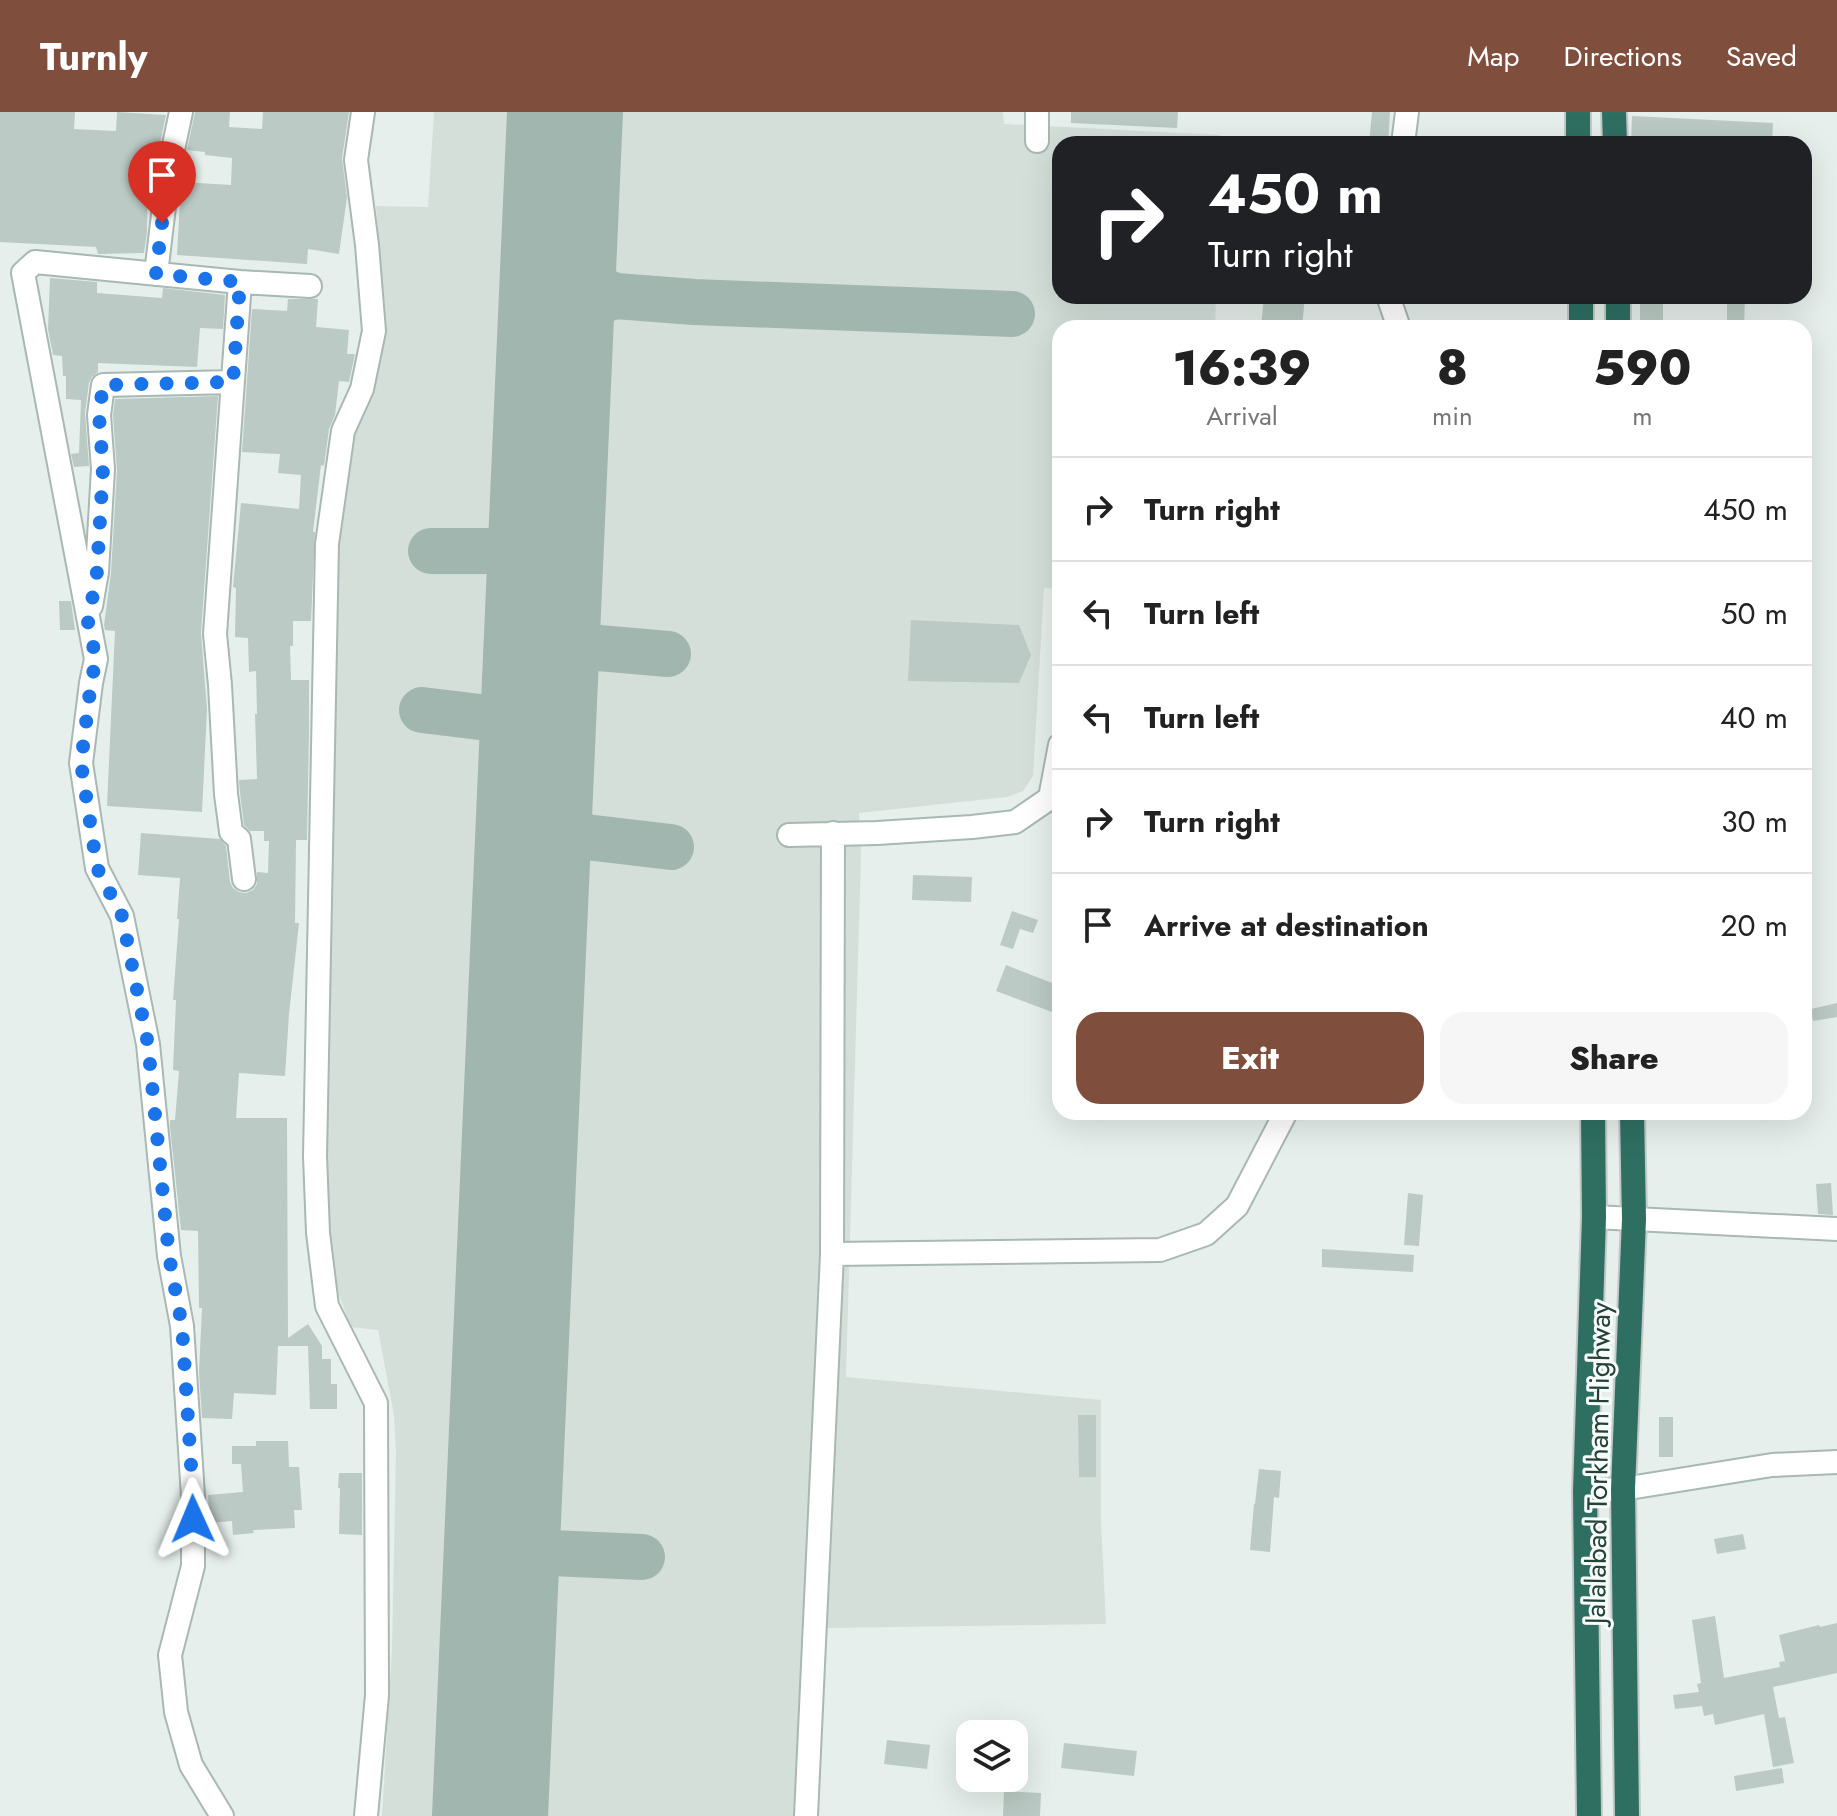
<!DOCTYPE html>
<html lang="en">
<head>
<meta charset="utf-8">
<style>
  :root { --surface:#fff; --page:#f6f6f6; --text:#222; --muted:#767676; --line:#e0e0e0; --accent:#804e3d }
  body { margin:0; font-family:Jost,sans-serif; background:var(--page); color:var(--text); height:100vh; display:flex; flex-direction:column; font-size:30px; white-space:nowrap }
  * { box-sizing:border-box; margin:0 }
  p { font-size:26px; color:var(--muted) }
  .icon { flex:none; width:44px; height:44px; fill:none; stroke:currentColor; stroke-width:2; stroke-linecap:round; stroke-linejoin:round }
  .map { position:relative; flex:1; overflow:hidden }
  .side { position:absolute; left:1052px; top:208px; width:760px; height:800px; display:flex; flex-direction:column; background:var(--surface); border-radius:24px; box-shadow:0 8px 32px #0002 }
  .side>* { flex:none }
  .guide { position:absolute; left:1052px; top:24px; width:760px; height:168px; border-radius:24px; box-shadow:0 8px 32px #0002; background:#202124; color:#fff; overflow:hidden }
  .buttons { position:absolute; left:956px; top:1608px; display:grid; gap:16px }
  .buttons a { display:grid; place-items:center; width:72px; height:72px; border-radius:16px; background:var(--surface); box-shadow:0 8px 32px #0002; font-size:40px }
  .pin { position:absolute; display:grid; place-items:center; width:68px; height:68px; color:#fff; margin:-82px -34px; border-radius:50% 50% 50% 0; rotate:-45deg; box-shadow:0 0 8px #0007 }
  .pin .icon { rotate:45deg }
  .me { position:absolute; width:88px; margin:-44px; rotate:359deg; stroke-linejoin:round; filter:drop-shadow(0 0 6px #0008) }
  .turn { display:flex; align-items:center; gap:28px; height:168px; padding:0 24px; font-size:36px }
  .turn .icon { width:104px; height:104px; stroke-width:2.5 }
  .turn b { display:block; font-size:56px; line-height:68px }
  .eta { display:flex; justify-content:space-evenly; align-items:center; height:136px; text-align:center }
  .eta b { font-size:48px; font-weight:800; line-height:56px }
  .cta { display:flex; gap:16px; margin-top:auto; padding:16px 24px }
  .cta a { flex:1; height:92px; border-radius:24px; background:var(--accent); color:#fff; font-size:32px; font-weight:800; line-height:92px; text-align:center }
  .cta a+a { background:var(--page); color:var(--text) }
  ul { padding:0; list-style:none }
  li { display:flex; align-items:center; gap:24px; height:104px; padding:0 24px; border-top:2px solid var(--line) }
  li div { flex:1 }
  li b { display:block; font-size:30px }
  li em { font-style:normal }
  header { display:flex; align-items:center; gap:48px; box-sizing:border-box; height:112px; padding:0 40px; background:var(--accent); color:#fff }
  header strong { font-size:38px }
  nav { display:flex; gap:44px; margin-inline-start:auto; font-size:28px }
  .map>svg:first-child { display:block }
  .built { fill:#d4dfda }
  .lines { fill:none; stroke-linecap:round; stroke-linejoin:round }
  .taxiway { stroke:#a2b6b0; stroke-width:46 }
  .runway { stroke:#a2b6b0; stroke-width:116 }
  .building { fill:#bbcac4 }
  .minor-casing { stroke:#a8b8b2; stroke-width:26 }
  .highway-casing { stroke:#c2cac8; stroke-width:28 }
  .minor { stroke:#fff; stroke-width:22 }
  .highway { stroke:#2f6f62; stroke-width:24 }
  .route { stroke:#1a73e8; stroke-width:14; stroke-dasharray:0 25.2 }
  .labels { text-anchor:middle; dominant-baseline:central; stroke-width:6; stroke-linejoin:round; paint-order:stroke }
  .street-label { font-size:28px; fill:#24423a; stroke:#f7fbf9 }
</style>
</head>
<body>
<header>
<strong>Turnly</strong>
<nav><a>Map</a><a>Directions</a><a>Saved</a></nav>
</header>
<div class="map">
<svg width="1837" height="1704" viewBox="0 0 1837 1704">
  <rect width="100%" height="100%" fill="#e6efeb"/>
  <path class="built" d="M434 0H1003L1004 12 1220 23V32H1060V184H1216L1215 216H1060V477L1044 476 1033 664 1023 679 1007 685 859 701 861 742 846 1265 1101 1288V1410L1106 1512 826 1516 816 1704H382L392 1537 396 1341 394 1303 378 1218 351 1215 330 1159 327 1108 331 453 344 363 385 199 376 94 428 95Z"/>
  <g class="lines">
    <path class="taxiway" d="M559 119 568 146 575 157 585 168 596 176 616 184 694 190 1012 202
      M554 261C562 216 568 197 616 184
      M431 439H546
      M541 531 668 542
      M422 598 538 612
      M536 638 545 679 555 699 566 714 586 725 671 735
      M530 817C539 766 537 751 586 725
      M505 1366 509 1400 515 1416 531 1433 552 1441 642 1445
      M498 1536C502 1514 502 1477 517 1459 525 1449 541 1445 552 1441"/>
    <path class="runway" d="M490 1704 565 0"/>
  </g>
  <path class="building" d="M0 0H75L74 17 116 19 117 0 166 3 155 54 148 53 147 120 144 141 98 142 96 135 0 130Z
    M195 0H230L229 15 262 17 263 0H349L342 46 347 85 339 142 308 137 307 152 177 143 181 70 231 73 232 46 205 43V40L187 38Z
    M1071 0H1178L1177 16 1071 11Z
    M1372 0H1390L1388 32H1369Z
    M1632 4 1773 11 1772 32H1631Z
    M50 166 97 170V181L162 186 163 176 225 183 223 217 200 216 197 255 98 251V260L92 265 89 271 85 301 89 354 74 355 71 342 79 341 81 288 66 287V264H63L62 244 53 243 48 217Z
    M1264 184H1305L1302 216H1261Z
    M1640 184H1663V216H1640Z
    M1727 184H1745L1744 216H1727Z
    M288 187H318L316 215 349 218 347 242H355L349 270 339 269 335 303 329 317 324 354 321 353 313 420H315L311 509H293V534H290L291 568H309V622L307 728H296L295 811H299L289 902 285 964 239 961 236 1006H287L288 1226 308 1212 322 1234V1247H331V1272H337V1297H310L308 1234H278L276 1283 234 1281 232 1307 202 1306 199 1260 202 1196H199L198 1119 181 1118 170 1015V1008H175L179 959 173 958 176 888H173L179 807H177L180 766 138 763 141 721 220 727 226 734 230 770 233 776 239 780 246 781 253 778 257 772V760L268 761 269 729H264V719H250L244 713 240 681 239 668 257 667 255 602H257L256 559 249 560 248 526 235 525 236 476 233 475 241 391 299 397 301 363 278 361 280 342 242 340 252 197 287 199Z
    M218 284 201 521 207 597 202 700 107 694 115 519 105 518 104 513 111 461 117 358 113 303 115 287Z
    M59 489H71L75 518H60Z
    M911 508 1019 513 1031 543 1019 571 908 569Z
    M913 763 972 765 971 790 912 788Z
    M1012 799 1038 808 1033 821 1020 817 1013 837 1000 833Z
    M1006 853 1060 874V903L996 879Z
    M1837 891V905L1813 909 1811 897Z
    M1831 1071 1833 1103 1818 1102 1816 1072Z
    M1408 1081 1423 1083 1419 1134 1404 1133Z
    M1322 1137 1414 1143 1413 1160 1322 1155Z
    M1078 1303H1096V1365H1079Z
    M1659 1305H1673V1345H1659Z
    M256 1329H288L289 1355H299L302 1398H294L295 1416 253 1418 254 1421 233 1423 232 1409 210 1411 208 1383 243 1380 241 1352H232V1334H256Z
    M1259 1357 1281 1359 1279 1386 1274 1385 1270 1440 1250 1438 1254 1392H1255Z
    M339 1361H362V1423L339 1422 340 1376H338Z
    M1743 1422 1746 1437 1717 1442 1714 1427Z
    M1715 1504 1724 1566 1780 1555 1779 1550 1785 1549 1779 1523 1819 1513 1820 1515 1837 1511V1561L1773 1575 1779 1606 1785 1605 1794 1651 1773 1655 1764 1602 1715 1613 1713 1602 1704 1604 1702 1594 1675 1597 1673 1583 1699 1580 1697 1572 1701 1571 1692 1508Z
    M887 1628 930 1633 927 1657 884 1652Z
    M1064 1631 1137 1639 1134 1664 1061 1656Z
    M1782 1656 1784 1671 1736 1679 1734 1664Z
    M1004 1679 1041 1681 1040 1704H1003Z"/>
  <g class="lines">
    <g class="minor-casing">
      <path id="minor" d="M363 0 356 48 367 133 374 219 362 277 343 319 327 432 315 1044 318 1121 327 1194 376 1291 377 1583 366 1704
        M1037 29V0
        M1403 32 1407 0
        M156 162 168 61 181 0
        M240 170 215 522 220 573 226 682 231 720 239 727 244 767
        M1388 184 1399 216
        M91 494 97 460 103 357 99 303 103 273 233 270
        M789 723 877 721 972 715 1015 710 1050 686 1060 633
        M1594 1105 1837 1117
        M832 1142 1160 1138 1206 1122 1237 1094 1286 1000
        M1585 1380 1623 1377 1772 1353 1837 1350
        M222 1704 191 1653 176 1600 170 1543 193 1454V1384L182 1214 169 1144 148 932 122 804 97 756 81 651 91 571 96 547 23 161 35 150 240 170 310 174
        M806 1704 832 1142 833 721"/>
    </g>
    <g class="highway-casing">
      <path id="highway" d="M1578 0V32
        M1614 0 1615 32
        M1581 184V216
        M1618 184V216
        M1589 1704 1585 1380 1594 1105 1593 1000
        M1627 1704 1623 1377 1634 1107 1632 1000"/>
    </g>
    <use href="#minor" class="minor"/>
    <use href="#highway" class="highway"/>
  </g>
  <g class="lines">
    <path class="route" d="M162 111 156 162 240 170 233 270 103 273 99 303 103 357 97 460 88 511 96 547 91 571 81 651 97 756 122 804 148 932 169 1144 182 1214 193 1384V1407"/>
  </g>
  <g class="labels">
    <g class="street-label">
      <text transform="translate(1598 1351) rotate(-89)">Jalalabad Torkham Highway</text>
    </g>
  </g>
</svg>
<div class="buttons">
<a><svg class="icon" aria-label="layers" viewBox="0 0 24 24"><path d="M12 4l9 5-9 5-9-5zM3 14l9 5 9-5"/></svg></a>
</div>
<div class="pin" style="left:162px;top:111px;background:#d93025"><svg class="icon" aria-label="arrive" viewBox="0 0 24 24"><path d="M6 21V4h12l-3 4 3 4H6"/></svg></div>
<svg class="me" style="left:193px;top:1407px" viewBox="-20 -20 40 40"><path d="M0-17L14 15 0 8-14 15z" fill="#1a73e8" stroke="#fff" stroke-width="4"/></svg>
<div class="guide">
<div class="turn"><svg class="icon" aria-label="right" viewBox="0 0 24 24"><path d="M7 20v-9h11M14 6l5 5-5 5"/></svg><div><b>450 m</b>Turn right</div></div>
</div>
<section class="side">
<div class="eta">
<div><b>16:39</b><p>Arrival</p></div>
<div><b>8</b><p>min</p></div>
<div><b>590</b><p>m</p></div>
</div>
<ul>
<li><svg class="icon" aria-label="right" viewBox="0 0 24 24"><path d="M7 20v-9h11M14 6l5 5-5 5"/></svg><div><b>Turn right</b></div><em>450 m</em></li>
<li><svg class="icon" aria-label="left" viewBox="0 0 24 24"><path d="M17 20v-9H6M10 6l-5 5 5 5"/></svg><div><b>Turn left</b></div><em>50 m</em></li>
<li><svg class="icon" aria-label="left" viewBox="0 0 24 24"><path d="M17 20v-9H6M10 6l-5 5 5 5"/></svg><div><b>Turn left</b></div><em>40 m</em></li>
<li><svg class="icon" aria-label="right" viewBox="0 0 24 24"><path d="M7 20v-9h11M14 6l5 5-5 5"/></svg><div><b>Turn right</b></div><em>30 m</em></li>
<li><svg class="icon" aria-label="arrive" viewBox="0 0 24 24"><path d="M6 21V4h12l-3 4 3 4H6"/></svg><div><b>Arrive at destination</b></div><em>20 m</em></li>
</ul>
<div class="cta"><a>Exit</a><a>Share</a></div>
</section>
</div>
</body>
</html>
